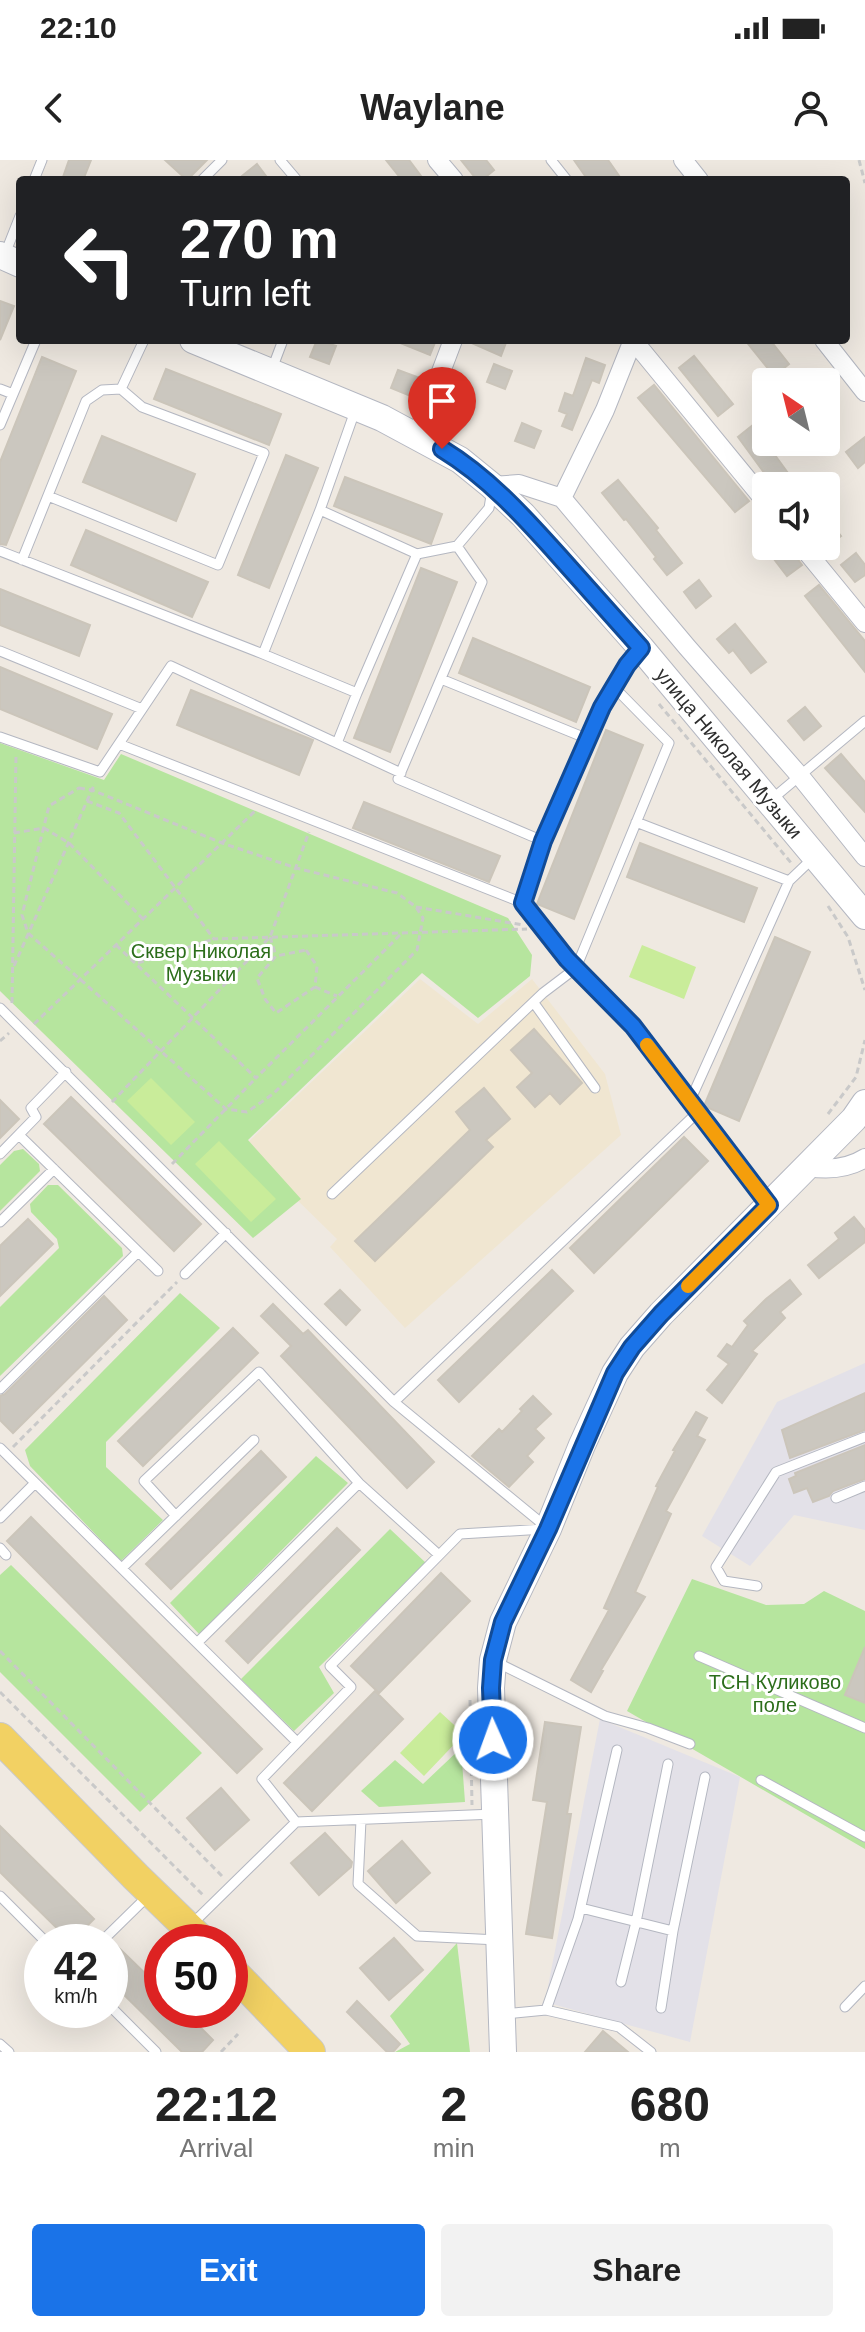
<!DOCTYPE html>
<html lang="en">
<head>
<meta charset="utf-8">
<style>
  :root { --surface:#fff; --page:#f2f2f2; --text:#222; --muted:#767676; --accent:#1a73e8 }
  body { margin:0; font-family:Arial,sans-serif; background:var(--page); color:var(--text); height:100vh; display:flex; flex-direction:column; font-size:30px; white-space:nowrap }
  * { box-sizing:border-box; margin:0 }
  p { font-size:26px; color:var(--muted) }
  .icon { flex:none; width:44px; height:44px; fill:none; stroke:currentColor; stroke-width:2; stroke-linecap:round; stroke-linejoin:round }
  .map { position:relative; height:1892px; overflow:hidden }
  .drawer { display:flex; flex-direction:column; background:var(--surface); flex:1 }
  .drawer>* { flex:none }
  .banner { position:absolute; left:16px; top:16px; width:834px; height:168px; border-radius:8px; box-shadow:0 8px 32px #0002; background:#202124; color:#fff; overflow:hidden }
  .needle { width:52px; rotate:325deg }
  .tools { position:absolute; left:752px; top:208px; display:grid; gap:16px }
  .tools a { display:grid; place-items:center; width:88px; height:88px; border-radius:8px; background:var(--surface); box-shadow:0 8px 32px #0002; font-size:40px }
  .speed { position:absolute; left:24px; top:1764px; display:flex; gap:16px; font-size:40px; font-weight:700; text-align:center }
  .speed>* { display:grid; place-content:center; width:104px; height:104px; border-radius:50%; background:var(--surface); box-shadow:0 8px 32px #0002; line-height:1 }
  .speed small { font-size:20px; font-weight:400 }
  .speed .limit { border:12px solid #d22; background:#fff; color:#111 }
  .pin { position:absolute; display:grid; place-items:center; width:68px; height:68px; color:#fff; margin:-82px -34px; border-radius:50% 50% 50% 0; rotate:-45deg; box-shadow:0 0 8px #0007 }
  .pin .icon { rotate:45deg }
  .me { position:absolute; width:88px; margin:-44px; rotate:358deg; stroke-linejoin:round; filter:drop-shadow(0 0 6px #0008) }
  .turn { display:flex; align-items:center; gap:28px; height:168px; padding:0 32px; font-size:36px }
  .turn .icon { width:104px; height:104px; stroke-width:2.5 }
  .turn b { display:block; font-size:56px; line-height:68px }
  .eta { display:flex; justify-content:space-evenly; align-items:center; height:136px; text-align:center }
  .eta b { font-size:48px; font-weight:600; line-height:56px }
  .action { display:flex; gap:16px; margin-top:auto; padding:16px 32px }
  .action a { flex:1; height:92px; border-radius:8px; background:var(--accent); color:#fff; font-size:32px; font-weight:600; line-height:92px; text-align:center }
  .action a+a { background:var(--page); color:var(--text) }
  .status { display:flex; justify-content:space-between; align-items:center; height:56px; padding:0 40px; background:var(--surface); direction:ltr }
  .status svg { height:22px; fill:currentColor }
  header { display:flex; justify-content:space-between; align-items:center; height:104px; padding:0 32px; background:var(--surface); font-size:36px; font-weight:600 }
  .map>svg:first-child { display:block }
  .industrial { fill:#e3e1e8 }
  .education { fill:#f0e6d1 }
  .green { fill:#b6e59e }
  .pitch { fill:#c9ec9a }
  .building { fill:#cbc7bf; stroke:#cbc5ba; stroke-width:2 }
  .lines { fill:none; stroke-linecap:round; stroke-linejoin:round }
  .service-casing { stroke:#b4b7c1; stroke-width:11 }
  .minor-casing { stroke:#b4b7c1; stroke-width:20 }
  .secondary-casing { stroke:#b4b7c1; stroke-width:28 }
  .primary-casing { stroke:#c9c9c9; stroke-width:32 }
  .path { stroke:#c9c9c9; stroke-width:3; stroke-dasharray:6 4; stroke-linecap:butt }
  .service { stroke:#fff; stroke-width:9 }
  .minor { stroke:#fff; stroke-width:18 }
  .secondary { stroke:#fff; stroke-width:26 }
  .primary { stroke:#f2d163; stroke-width:30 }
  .route-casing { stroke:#114b97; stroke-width:20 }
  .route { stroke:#1a73e8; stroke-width:14 }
  .slow { stroke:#f59e0b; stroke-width:14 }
  .labels { text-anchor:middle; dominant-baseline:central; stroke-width:6; stroke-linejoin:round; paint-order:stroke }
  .street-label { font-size:20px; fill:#2e2e2e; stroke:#fff }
  .park-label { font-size:20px; fill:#2c6e1b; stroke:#fff }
</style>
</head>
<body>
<div class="status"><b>22:10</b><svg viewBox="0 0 49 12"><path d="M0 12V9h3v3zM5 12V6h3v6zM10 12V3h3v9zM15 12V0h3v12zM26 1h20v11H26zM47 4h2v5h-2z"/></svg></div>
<header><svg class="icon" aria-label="back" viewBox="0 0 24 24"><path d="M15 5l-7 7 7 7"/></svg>Waylane<svg class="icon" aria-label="person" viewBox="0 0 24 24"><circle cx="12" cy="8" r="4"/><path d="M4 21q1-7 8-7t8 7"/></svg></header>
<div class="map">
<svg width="865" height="1892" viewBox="0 0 865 1892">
  <rect width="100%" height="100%" fill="#efe9e1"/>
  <path class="industrial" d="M865 1203V1370L794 1355 750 1406 702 1376 777 1242Z
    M600 1559 740 1617 690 1882 545 1842Z"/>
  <path class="education" d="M420 819 478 864 532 819 605 914 621 975 405 1168 330 1087 337 1079 243 987Z"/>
  <path class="green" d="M0 583 104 620 121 594 508 758 532 795 530 816 478 858 422 813 248 980 301 1039 253 1078 0 831Z
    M23 989 39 1004 40 1011 0 1051V1005L14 991Z
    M48 1025H58L122 1088 123 1096 0 1216V1147L59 1088 57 1079 31 1052 30 1044Z
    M180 1133 220 1168 106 1282V1307L163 1360 121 1401 30 1306 25 1290Z
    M316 1296 348 1323 199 1474 170 1443Z
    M390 1369 426 1403 319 1507 334 1533 294 1571 241 1519Z
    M11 1405 202 1593 140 1652 0 1512V1415Z
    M692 1419 766 1445 804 1444 824 1431 865 1451V1689L627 1551Z
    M461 1588 465 1642 379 1647 361 1631 395 1600 423 1624Z
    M457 1783 470 1892H395L410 1884 390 1856Z"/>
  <path class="pitch" d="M642 785 696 807 684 839 629 817Z
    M151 918 195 962 171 985 127 941Z
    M219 981 276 1039 251 1062 195 1004Z
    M440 1552 464 1574 424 1616 400 1593Z"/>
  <path class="building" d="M69 0H91L83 20H62Z
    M165 0H207L187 20Z
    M386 0H409L424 20H402Z
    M461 0H486L494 10 482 20H477Z
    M574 0H608L622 20H588Z
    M257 4 269 20H237Z
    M0 141 14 146 0 180Z
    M317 180 336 186 329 204 310 197Z
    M393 180H436L430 195Z
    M465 180H507L501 196Z
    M745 180H770L789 204 774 216Z
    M694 196 733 244 718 256 679 208Z
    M42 197 76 211 6 385 0 384V302Z
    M586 198 605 205 599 223 592 220 572 270 562 266 567 254 559 251 565 233 573 236Z
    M494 204 512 211 505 229 487 222Z
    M166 209 281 254 269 285 154 239Z
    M398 210 420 218 413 237 391 228Z
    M654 225 749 341 735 352 638 238Z
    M453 232 472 239 465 257 446 250Z
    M522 263 541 271 534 288 515 281Z
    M753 265 788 313 773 325 738 277Z
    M102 276 195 314 176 361 83 322Z
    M865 277V302L858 308 846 292Z
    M286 295 318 308 269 428 238 415Z
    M345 317 442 354 431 384 334 346Z
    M618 320 658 368 656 370 682 403 667 415 654 399 656 397 626 359 624 360 602 333Z
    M826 357 841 376 826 387Z
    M86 370 208 422 192 457 71 405Z
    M764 386H788L802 405 787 416Z
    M856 393 865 405V415L855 422 841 405Z
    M421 408 457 422 390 592 354 578Z
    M699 420 711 436 696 448 684 432Z
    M819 425 865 481V512L805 436Z
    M0 429 90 465 79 496 0 465Z
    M735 464 766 502 751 513 733 490 729 493 717 479Z
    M473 478 590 527 576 562 459 513Z
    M0 507 112 554 97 589 0 549Z
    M191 530 313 580 299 615 177 565Z
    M805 547 821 566 804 580 788 561Z
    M606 570 643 585 574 759 537 744Z
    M841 594 865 622V652L825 608Z
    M364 642 500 696 489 722 353 668Z
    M640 683 757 728 744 762 627 717Z
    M775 777 810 792 739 961 704 946Z
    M534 869 582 923 560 944 550 933 535 947 517 927 532 913 511 890Z
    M484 928 510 959 486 980 493 987 375 1101 355 1081 470 970 456 952Z
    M71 937 201 1064 174 1091 44 964Z
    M0 940 19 959 0 978Z
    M684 977 708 1001 594 1113 570 1088Z
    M854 1057 865 1070V1082L819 1118 808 1105 839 1079 835 1073Z
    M28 1059 53 1084 0 1136V1086Z
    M552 1110 573 1131 459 1242 438 1220Z
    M790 1120 801 1134 780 1152 785 1158 752 1191 757 1194 722 1243 707 1230 729 1204 718 1196 727 1184 732 1187 748 1165 744 1161 766 1139Z
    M340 1130 360 1150 346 1165 325 1144Z
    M104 1136 127 1160 13 1273 0 1260V1236L5 1234Z
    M273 1144 303 1174 308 1170 434 1302 407 1328 281 1196 291 1186 261 1156Z
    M233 1168 258 1193 143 1306 118 1281Z
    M865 1233V1270L790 1298 782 1270Z
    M533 1236 551 1254 535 1269 544 1278 527 1296 533 1302 509 1327 472 1296 499 1269 502 1272 522 1251 520 1249Z
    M696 1252 707 1258 697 1276 705 1280 666 1351 671 1354 635 1432 645 1437 601 1510 603 1511 591 1532 571 1520 609 1450 604 1448 658 1327 656 1326 675 1291 673 1290Z
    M865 1285V1319L833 1331 829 1336 813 1342 807 1328 794 1333 789 1319 796 1316 795 1313Z
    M261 1291 286 1317 171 1429 146 1404Z
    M31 1357 262 1589 237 1613 7 1381Z
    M337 1368 360 1390 248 1503 226 1481Z
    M441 1413 470 1441 379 1533 351 1506Z
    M865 1487V1543L845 1535Z
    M375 1531 403 1559 312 1651 284 1623Z
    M545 1562 581 1567 567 1654H571L552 1778 526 1774 547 1642 533 1640Z
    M221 1628 249 1660 215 1690 187 1658Z
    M0 1666 94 1759 71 1782 0 1712Z
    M325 1673 352 1702 351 1707 319 1735 291 1703Z
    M402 1681 430 1713 396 1743 368 1711Z
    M394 1778 423 1810 389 1840 360 1808Z
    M118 1787 162 1830V1850H183L213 1880 202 1892H182L110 1821V1795Z
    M357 1841 400 1884 393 1892H387L347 1852Z
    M603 1871 628 1892H585Z"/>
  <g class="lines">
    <g class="service-casing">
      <path id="service" d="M280 0 297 20
        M551 0 567 20
        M34 20 42 0
        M202 20 222 0
        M5 94 20 56
        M272 209 283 180
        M0 229 13 234
        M0 265 36 180
        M48 336 218 405 264 293 142 247 121 229
        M320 350 417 394 357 533 263 494 320 350 355 251
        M457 386 482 422 398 619 543 681C569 621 597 539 639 491
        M0 391 263 494
        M417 394 457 386 489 348 492 330
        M22 400 86 241 102 230 121 229 144 180
        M0 491 142 549
        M441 519 588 579
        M0 577 100 612 171 506 401 613
        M337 583 357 533
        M119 584 523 743
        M771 640 865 561
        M636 662 789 721
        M543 681 523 743 567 799 633 866 767 1043
        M534 843 595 928
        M0 848 394 1242 545 1366
        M690 941 789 721 812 699
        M19 975 158 1111
        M0 994 36 957 31 948 66 912
        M332 1034 543 833 576 808 669 583 614 527
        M0 1062 54 1009
        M185 1114 226 1073
        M0 1229 138 1092
        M394 1242 699 951
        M0 1288 297 1582
        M359 1323 439 1395
        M836 1338 865 1326
        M176 1356 144 1321 259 1212 359 1323 197 1483
        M0 1358 35 1323
        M0 1388 6 1395
        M122 1408 254 1280
        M757 1426 724 1421 716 1407 776 1312 865 1277
        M699 1496 865 1568
        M496 1502 605 1556 648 1568 690 1584
        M761 1620 865 1677
        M361 1660 358 1724 417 1776 498 1780
        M296 1662 262 1619 351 1527 330 1506 460 1374 544 1369
        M0 1736 46 1782
        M581 1748 673 1771
        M191 1765 296 1662 495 1654
        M101 1782 150 1734
        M621 1822 636 1762 668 1604
        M110 1846 156 1892
        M845 1847 865 1826
        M661 1848 673 1771 705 1617
        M546 1850 619 1867 651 1892
        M504 1854 546 1850 578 1759 617 1590
        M0 1884 9 1892"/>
    </g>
    <g class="minor-casing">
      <path id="minor" d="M437 0 454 20
        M683 0 699 20
        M633 180 766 342
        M824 180 865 232
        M417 275 453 180
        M492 326 519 324 562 338 687 487 800 616 865 697
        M562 338 605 250 633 180
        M802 386 865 463
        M808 1007C828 1010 848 1009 865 998"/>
    </g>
    <g class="secondary-casing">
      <path id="secondary" d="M0 95 20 104
        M193 180 382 258 460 300 492 326 523 355 641 488 865 756
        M503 1892 491 1528 493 1500 503 1462 548 1369 582 1285 615 1213 632 1187 661 1154 854 959 865 943"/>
    </g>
    <g class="primary-casing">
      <path id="primary" d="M0 1578 136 1717 203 1782
        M230 1809 310 1892"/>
    </g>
    <path class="path" d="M859 0 865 23
      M659 544 792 704
      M79 628 92 630 222 683 296 708 397 733 416 747 423 758 417 790 273 934 247 952 226 949 28 773 22 755 49 646Z
      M87 641 119 653 214 779 527 769
      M14 673 44 668 69 683 142 758
      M828 746 848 777 865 830
      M416 747 523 765
      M270 777 276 796
      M116 785 256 918 402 773
      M306 790 317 806 315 827 276 853 265 839 257 818 276 796Z
      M138 803 214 779
      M14 806 95 623
      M315 827 337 836
      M12 843 16 595
      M34 864 256 650
      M0 881 9 873
      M112 942 270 777 309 672
      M828 954 856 917 865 880
      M172 1004 256 918
      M13 1287 177 1122
      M0 1491 222 1716
      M0 1532 203 1735
      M470 1540 472 1645
      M221 1892 238 1874"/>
    <use href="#service" class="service"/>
    <use href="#minor" class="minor"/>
    <use href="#secondary" class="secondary"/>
    <use href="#primary" class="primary"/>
  </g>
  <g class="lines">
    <g class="route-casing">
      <path id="route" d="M442 289C488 317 524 357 559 396 587 427 614 458 641 488L627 505 602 547 543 681 523 743 567 799 633 866 769 1045 661 1154 632 1187 615 1213 548 1369 503 1462 493 1500 491 1528 493 1580"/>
    </g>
    <use href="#route" class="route"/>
    <path class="slow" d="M647 885 769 1045 688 1126"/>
  </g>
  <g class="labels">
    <g class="street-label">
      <text transform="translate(729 593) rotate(50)">улица Николая Музыки</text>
    </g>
    <g class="park-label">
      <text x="201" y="791">Сквер Николая<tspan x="201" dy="23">Музыки</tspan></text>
      <text x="775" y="1522">ТСН Куликово<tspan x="775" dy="23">поле</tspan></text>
    </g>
  </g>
</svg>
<div class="tools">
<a><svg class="needle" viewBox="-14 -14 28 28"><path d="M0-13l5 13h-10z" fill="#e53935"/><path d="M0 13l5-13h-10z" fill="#767676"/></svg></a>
<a><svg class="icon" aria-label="sound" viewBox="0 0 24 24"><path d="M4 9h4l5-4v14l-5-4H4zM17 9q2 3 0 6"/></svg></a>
</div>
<div class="speed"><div>42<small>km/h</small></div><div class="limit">50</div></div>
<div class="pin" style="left:442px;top:289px;background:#d93025"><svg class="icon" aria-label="arrive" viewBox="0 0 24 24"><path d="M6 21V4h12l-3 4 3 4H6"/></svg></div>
<svg class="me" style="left:493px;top:1580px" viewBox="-20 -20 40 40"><circle r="17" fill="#1a73e8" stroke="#fff" stroke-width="3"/><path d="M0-11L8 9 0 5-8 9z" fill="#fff"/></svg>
<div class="banner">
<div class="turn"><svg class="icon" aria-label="left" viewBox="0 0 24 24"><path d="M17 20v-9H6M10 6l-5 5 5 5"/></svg><div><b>270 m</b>Turn left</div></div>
</div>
</div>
<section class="drawer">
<div class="eta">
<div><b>22:12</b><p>Arrival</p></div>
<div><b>2</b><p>min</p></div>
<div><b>680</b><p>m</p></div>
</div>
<div class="action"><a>Exit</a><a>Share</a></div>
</section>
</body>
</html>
